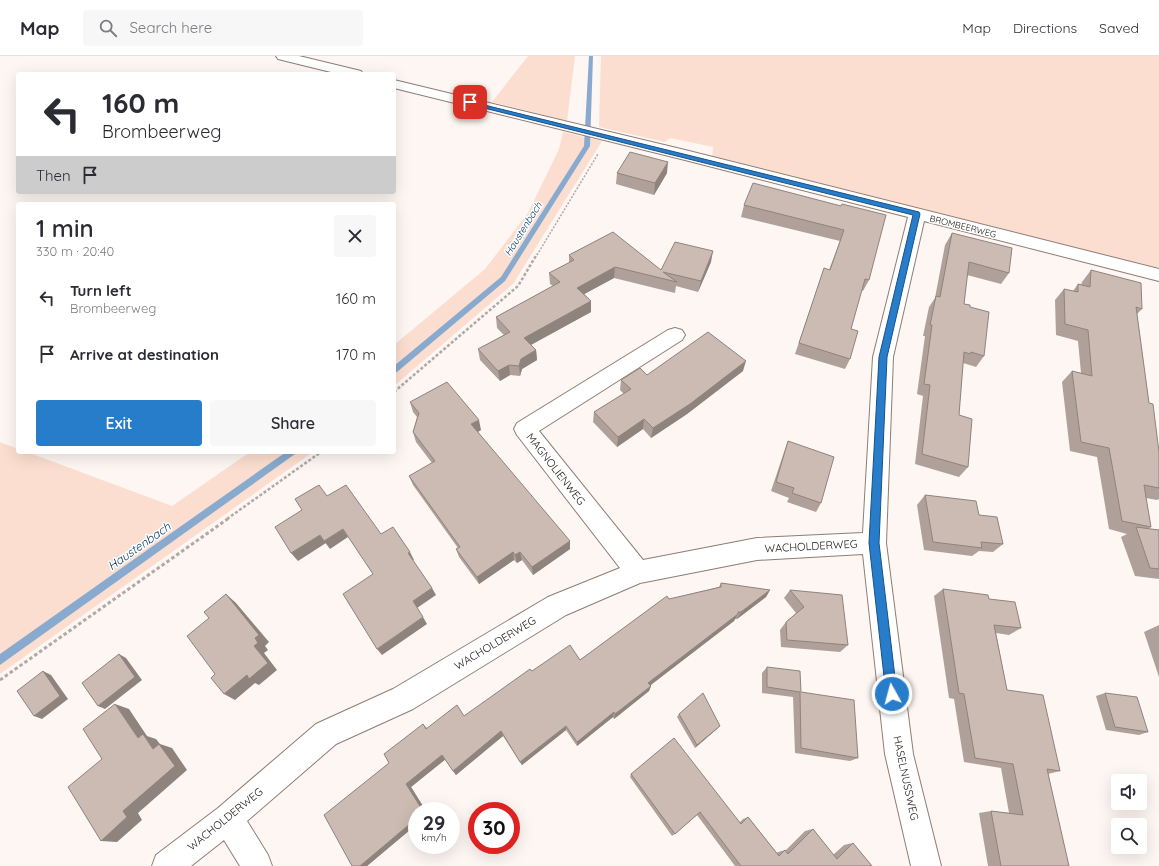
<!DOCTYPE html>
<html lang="en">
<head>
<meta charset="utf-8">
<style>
  :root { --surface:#fff; --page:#f7f7f7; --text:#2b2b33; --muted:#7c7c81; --line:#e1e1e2; --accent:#287dcb }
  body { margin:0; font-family:Quicksand,sans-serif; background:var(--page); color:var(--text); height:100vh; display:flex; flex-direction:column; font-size:15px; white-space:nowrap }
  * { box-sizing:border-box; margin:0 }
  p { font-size:13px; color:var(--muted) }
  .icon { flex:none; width:22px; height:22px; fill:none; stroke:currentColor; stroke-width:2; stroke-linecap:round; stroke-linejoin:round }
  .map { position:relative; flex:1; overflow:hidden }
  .drawer { position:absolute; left:16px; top:146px; width:380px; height:252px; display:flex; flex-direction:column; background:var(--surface); border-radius:4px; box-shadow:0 4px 16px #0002 }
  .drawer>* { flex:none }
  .banner { position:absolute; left:16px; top:16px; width:380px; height:122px; border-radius:4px; box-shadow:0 4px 16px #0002; background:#fff; color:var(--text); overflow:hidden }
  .tools { position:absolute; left:1111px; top:718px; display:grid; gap:8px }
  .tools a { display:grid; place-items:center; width:36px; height:36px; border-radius:4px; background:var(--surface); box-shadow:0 4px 16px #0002; font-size:20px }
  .speed { position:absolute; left:408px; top:746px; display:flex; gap:8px; font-size:20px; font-weight:700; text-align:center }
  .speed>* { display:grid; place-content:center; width:52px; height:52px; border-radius:50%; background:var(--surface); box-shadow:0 4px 16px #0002; line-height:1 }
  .speed small { font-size:10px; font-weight:400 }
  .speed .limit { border:6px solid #d22; background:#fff; color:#111 }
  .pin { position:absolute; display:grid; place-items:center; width:34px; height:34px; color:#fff; margin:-17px; border-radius:8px; box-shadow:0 2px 6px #0006 }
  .me { position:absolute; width:44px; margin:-22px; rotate:353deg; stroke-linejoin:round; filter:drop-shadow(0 0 3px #0008) }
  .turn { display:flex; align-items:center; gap:14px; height:84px; padding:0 20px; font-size:18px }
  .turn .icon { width:52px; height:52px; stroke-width:2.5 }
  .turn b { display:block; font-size:28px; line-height:34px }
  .then { display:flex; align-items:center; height:38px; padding:0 20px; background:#0003; gap:8px; font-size:15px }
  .round { display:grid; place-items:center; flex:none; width:42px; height:42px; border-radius:4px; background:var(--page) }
  .head { display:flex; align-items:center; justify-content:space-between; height:68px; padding:0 20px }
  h1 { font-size:24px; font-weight:600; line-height:30px }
  .action { display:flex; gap:8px; margin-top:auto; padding:8px 20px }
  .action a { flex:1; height:46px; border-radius:4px; background:var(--accent); color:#fff; font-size:16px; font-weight:600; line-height:46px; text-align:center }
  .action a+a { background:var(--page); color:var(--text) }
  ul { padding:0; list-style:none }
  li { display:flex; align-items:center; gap:12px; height:56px; padding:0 20px }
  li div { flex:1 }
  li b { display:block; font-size:15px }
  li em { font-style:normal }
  header { display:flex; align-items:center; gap:24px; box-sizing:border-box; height:56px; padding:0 20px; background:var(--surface); border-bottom:1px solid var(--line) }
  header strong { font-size:19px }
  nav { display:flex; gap:22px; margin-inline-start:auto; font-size:14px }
  .search { width:280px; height:36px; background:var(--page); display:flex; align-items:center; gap:10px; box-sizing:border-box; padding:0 14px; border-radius:4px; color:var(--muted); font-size:15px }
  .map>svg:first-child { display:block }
  .green { fill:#fbdecf }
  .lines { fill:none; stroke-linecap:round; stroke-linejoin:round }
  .stream { fill:#88aace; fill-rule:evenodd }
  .minor-casing { stroke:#8d7d75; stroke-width:2 }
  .path-far2 { stroke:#b0a9a5; stroke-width:1.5; stroke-dasharray:2 1.5; stroke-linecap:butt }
  .path-far1 { stroke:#b0a9a5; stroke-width:2.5; stroke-dasharray:3 2; stroke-linecap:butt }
  .path { stroke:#b0a9a5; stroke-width:3; stroke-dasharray:3.5 2.5; stroke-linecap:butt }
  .minor { fill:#fff; fill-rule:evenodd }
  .wall { fill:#afa19a }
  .shaded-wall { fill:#8f837d }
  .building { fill:#ccbbb3; stroke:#8f837d }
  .route { fill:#287dcb; stroke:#1a5184 }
  .labels { text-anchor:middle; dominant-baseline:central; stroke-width:3; stroke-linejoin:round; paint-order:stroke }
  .far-street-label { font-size:9px; fill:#1e1815; stroke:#fff }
  .far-water-label { font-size:10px; font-style:italic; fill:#0a3f6d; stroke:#fff }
  .street-label { font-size:11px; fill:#1e1815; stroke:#fff }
  .water-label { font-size:12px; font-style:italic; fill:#0a3f6d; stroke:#fff }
</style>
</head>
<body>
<header>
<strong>Map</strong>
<div class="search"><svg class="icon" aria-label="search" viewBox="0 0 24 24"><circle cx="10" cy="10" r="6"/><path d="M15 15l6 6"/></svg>Search here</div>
<nav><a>Map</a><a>Directions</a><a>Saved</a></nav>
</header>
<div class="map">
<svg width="1159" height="810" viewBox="0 0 1159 810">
  <rect width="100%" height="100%" fill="#fdf6f2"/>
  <path class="green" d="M528 0H575L567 65 492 46Z
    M601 0H1159V214L712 102 713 91 670 82 665 86 599 71Z
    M563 76 602 85 513 228 394 330V289L485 213 528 157 559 93Z
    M0 386 18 393V396H27L172 450 250 396H313L0 618Z"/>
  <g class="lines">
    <path class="stream" d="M589 0H593L590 90 505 225 397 316 394 317V310L501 221 584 90Z
      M286 396H296L295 398 0 609V598Z"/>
    <g class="minor-casing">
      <path id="minor" d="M276 0H299L361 15 363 18H339L278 3Z
        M394 24 685 94 1159 213V225L924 165 893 301 886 487 913 698 941 810H911L885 698 863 498 757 504 640 527 566 559 413 653 336 688 247 765 268 799 272 810H240L224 784 191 810H152L156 799 218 752 316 668 393 633 548 541 620 512 517 379 514 373 517 367 668 274 675 272 682 274 685 279 682 284 539 375 643 504 757 482 863 477 873 301 908 161 681 103 394 32Z"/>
    </g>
    <path class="path-far2" d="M537 199 598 98"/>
    <path class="path-far1" d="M394 336 518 230 537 198
      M227 463 321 396"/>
    <path class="path" d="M0 624 229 462"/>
    <use href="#minor" class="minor"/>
  </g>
  <path class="wall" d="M617 117H667L654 139 616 128Z
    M744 149 841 150 869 224 863 235 861 234 851 273 850 303 845 313 795 298 820 224 824 212 829 214 840 185 741 161Z
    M952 177 1009 217 1001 228 967 219 964 248 970 251 984 300 976 311 963 307 959 359 968 411 959 421 915 408 923 340 917 338 925 280H923L929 251 935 242 945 189Z
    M569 199 661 214 711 206 698 236 676 230 675 237 614 222 584 238 591 245V256L531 289 536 294 537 304 522 313 520 320 510 319 500 325 480 304 478 293 504 279 497 272 496 261 553 230 550 228 549 217 569 207Z
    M1091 214 1142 253 1137 258 1149 347 1159 396V443L1157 444 1146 442 1151 471 1148 473 1159 474V523L1135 520 1121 481 1127 478 1109 473 1097 401 1070 395 1062 326 1072 315 1081 317 1078 285 1056 279 1055 244 1064 233 1073 235 1078 228 1081 229 1082 226Z
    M743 315 687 358 651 382 643 373 617 391 593 366 594 356 624 338 620 334 621 324 647 319Z
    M410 346 481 374 478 376 570 493 533 519 522 504 517 507 514 504 479 528 459 501 456 493 458 492 413 429 409 420 432 407 416 386 413 376 417 361 413 356Z
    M788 385 821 447 816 456 787 446 789 442 771 435 784 396Z
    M925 439 979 459 1003 488 993 496 979 495 972 500 924 494 917 449Z
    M721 527 770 534 766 541 737 563H735L734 565 650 629 651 630 649 635 614 663 613 661 577 690 566 674 522 709 503 680 456 719 445 703 411 731 426 755H417V768L367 810H352L389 707 423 668 427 672 464 660 532 615 580 604 669 543 719 531Z
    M943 533 989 543 1021 572 1009 579 996 577 1007 634 1060 715 1048 718 1069 810H988L979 757 991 755 1009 757 1001 712 964 706 954 643 949 642 934 540Z
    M790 534 848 589 840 596 781 591 780 574 786 566 796 557 784 542Z
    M1159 569V621L1144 576Z
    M767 611 801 636 858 702 850 705 795 697 793 641 762 637V617Z
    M1105 637 1148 676 1139 679 1106 674 1096 640Z
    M679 658 718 672 695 692 677 661Z
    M631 718 740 766 743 763 748 761 777 797 778 796 785 794V795L805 775 813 773 833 799 844 789 853 787 872 810H735L697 759 675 778 672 780 630 721Z"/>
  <path class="shaded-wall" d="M668 106 667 117 654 139 655 127Z
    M713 195 711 206 698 236 701 225Z
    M615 211 614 222 577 242V232Z
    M591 245V256L525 292 524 282Z
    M536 294 537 304 522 313 520 320 519 310 521 303Z
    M746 305 743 315 687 358 651 382 653 372Z
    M509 309 510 319 500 325 498 315Z
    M644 363 643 373 617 391 618 381Z
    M479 364 481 374 474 378 471 368Z
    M343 473 348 481 330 493 324 485Z
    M320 479 326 487 298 505 291 497Z
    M570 485V493L533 519 532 511Z
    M410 496 414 504 412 505 408 497Z
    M513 496 514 504 479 528 477 521Z
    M520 496 522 504 517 507 515 499Z
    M432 532 436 539 417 552 413 545Z
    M770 534 766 541 737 563 741 556Z
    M226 538 236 547 269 586 265 590 268 594 264 597 277 614 259 629 255 627 235 644 224 638 254 590 255 582Z
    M738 558 734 565 647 632 648 627Z
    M423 561 427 568 382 599 377 593Z
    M119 598 126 602 142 624 105 653 98 650Z
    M43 615 51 619 68 643 42 663 34 660Z
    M651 630 649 635 614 663 615 658Z
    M115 648 129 653 147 680 156 683 160 688 172 692 187 714 138 757 142 764 117 786 101 785 153 693 138 682Z
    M614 656 613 661 577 690V686Z
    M566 670V674L522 709 520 706Z
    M720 670 718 672 695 692 697 689Z
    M501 675 503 680 456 719 453 715Z
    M442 699 446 703 411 731 426 755H423L406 728Z
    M417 762V768L367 810H360Z"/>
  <path class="building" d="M630 96 668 106 655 127 617 117Z
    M753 127 841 150 842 148 886 159 869 224 865 223 851 273 858 275 850 303 799 287 824 212 830 214 844 174 744 149Z
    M613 176 661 214 675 186 713 195 701 225 663 216 677 226 615 211 577 232 591 245 524 282 536 294 521 303 519 310 509 309 498 315 478 293 510 276 496 261 560 226 549 217 574 204 569 199Z
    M952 177 1012 192 1009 217 969 206 964 248 970 249V251L989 256 984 300 971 296 970 298 964 296 959 359 972 363 968 411 922 398 930 329 924 328 932 269H930L936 240 940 241Z
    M1091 214 1141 227 1142 253 1136 251 1149 347 1153 348 1159 396V432L1144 429 1151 471 1122 465 1109 392 1081 386 1072 315 1092 320 1088 274 1065 268 1064 233 1078 236V228L1090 231Z
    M708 276 746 305 690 348 653 372 644 363 618 381 594 356 631 333 621 324 640 312 647 319Z
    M447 326 479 364 471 368 570 485 532 511 520 496 515 499 513 496 477 521 456 493 460 491 409 420 435 405 413 376 419 357 410 346Z
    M788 385 834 401 821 447 792 437 794 432 776 426Z
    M319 429 327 440 346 429 381 478 393 471 410 496 408 497 432 532 413 545 423 561 377 593 343 538 373 518 343 473 324 485 320 479 291 497 275 471 302 454 295 443Z
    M925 439 976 445 979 459 997 461 1003 488 981 486 982 492 933 486Z
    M1136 471 1159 474V513L1150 512Z
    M721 527 770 534 741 556H738V558L648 627 651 630 615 658 614 656 577 686 566 670 520 706 501 675 453 715 442 699 406 728 423 755H417V762L360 810H352L324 759 389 707 384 698 423 668 426 673 457 649 464 660 530 613 532 615 570 589 580 604 667 540 669 543 721 531Z
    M943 533 988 539 989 543 1015 546 1021 572 994 569 1007 634 1043 639 1060 715 1047 713 1069 810H1001L991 755 1023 759 1013 708 975 702 964 638 959 637Z
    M790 534 842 539 848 589 787 584 786 566 804 551Z
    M226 538 259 579 255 582 258 587 254 590 268 607 249 623 247 619 224 638 211 622 215 618 187 580 209 562 204 556Z
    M119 598 135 621 98 650 82 627Z
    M767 611 800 615 801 636 854 644 858 702 801 692 800 636 767 631Z
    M43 615 60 640 34 660 17 635Z
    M703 637 720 670 697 689 679 658Z
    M1105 637 1137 641 1148 676 1115 671Z
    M115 648 138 682 143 678 153 693 159 688 175 710 123 755 127 761 101 785 68 731 102 703 83 673Z
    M674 682 741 768 748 761 779 800 785 794 788 798 813 773 837 803 853 787 872 810H741L700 756 675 778 631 718Z"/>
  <path class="route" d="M468 45 919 156 920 158 887 301 879 487 897 638 896 641 892 643 888 641 886 638 869 487 879 301 913 159 468 48Z"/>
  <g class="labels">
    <g class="far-street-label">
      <text transform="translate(963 170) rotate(14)">BROMBEERWEG</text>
    </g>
    <g class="far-water-label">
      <text transform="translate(523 173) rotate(-58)">Haustenbach</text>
    </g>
    <g class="street-label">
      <text transform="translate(556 413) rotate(52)">MAGNOLIENWEG</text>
      <text transform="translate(811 490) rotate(-3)">WACHOLDERWEG</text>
      <text transform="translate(495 587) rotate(-31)">WACHOLDERWEG</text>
      <text transform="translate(906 722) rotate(78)">HASELNUSSWEG</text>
      <text transform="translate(225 763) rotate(-39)">WACHOLDERWEG</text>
    </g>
    <g class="water-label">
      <text transform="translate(139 490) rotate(-35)">Haustenbach</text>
    </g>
  </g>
</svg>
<div class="tools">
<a><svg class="icon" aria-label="sound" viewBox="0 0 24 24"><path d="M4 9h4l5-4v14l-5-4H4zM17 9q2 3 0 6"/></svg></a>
<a><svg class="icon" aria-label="search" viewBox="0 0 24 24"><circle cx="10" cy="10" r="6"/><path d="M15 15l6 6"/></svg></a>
</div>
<div class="speed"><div>29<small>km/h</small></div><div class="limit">30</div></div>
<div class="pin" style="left:470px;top:46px;background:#d93025"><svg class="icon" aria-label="arrive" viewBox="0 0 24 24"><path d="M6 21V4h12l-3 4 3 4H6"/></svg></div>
<svg class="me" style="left:892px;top:638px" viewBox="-20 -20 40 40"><circle r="17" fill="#287dcb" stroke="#fff" stroke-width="3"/><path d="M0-11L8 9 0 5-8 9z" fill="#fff"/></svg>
<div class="banner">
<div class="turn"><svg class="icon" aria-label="left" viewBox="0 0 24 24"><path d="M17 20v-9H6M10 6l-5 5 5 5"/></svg><div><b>160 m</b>Brombeerweg</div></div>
<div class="then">Then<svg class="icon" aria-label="arrive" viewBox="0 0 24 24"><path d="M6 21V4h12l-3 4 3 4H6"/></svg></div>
</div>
<section class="drawer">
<div class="head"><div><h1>1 min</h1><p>330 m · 20:40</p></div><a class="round"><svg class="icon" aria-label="close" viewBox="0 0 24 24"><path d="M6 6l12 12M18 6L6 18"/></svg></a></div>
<ul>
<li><svg class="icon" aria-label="left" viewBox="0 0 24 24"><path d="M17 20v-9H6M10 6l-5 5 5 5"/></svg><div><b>Turn left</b><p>Brombeerweg</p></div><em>160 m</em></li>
<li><svg class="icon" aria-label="arrive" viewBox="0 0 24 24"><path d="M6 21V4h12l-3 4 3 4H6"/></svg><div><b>Arrive at destination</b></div><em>170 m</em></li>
</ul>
<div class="action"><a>Exit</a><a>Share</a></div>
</section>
</div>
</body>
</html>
